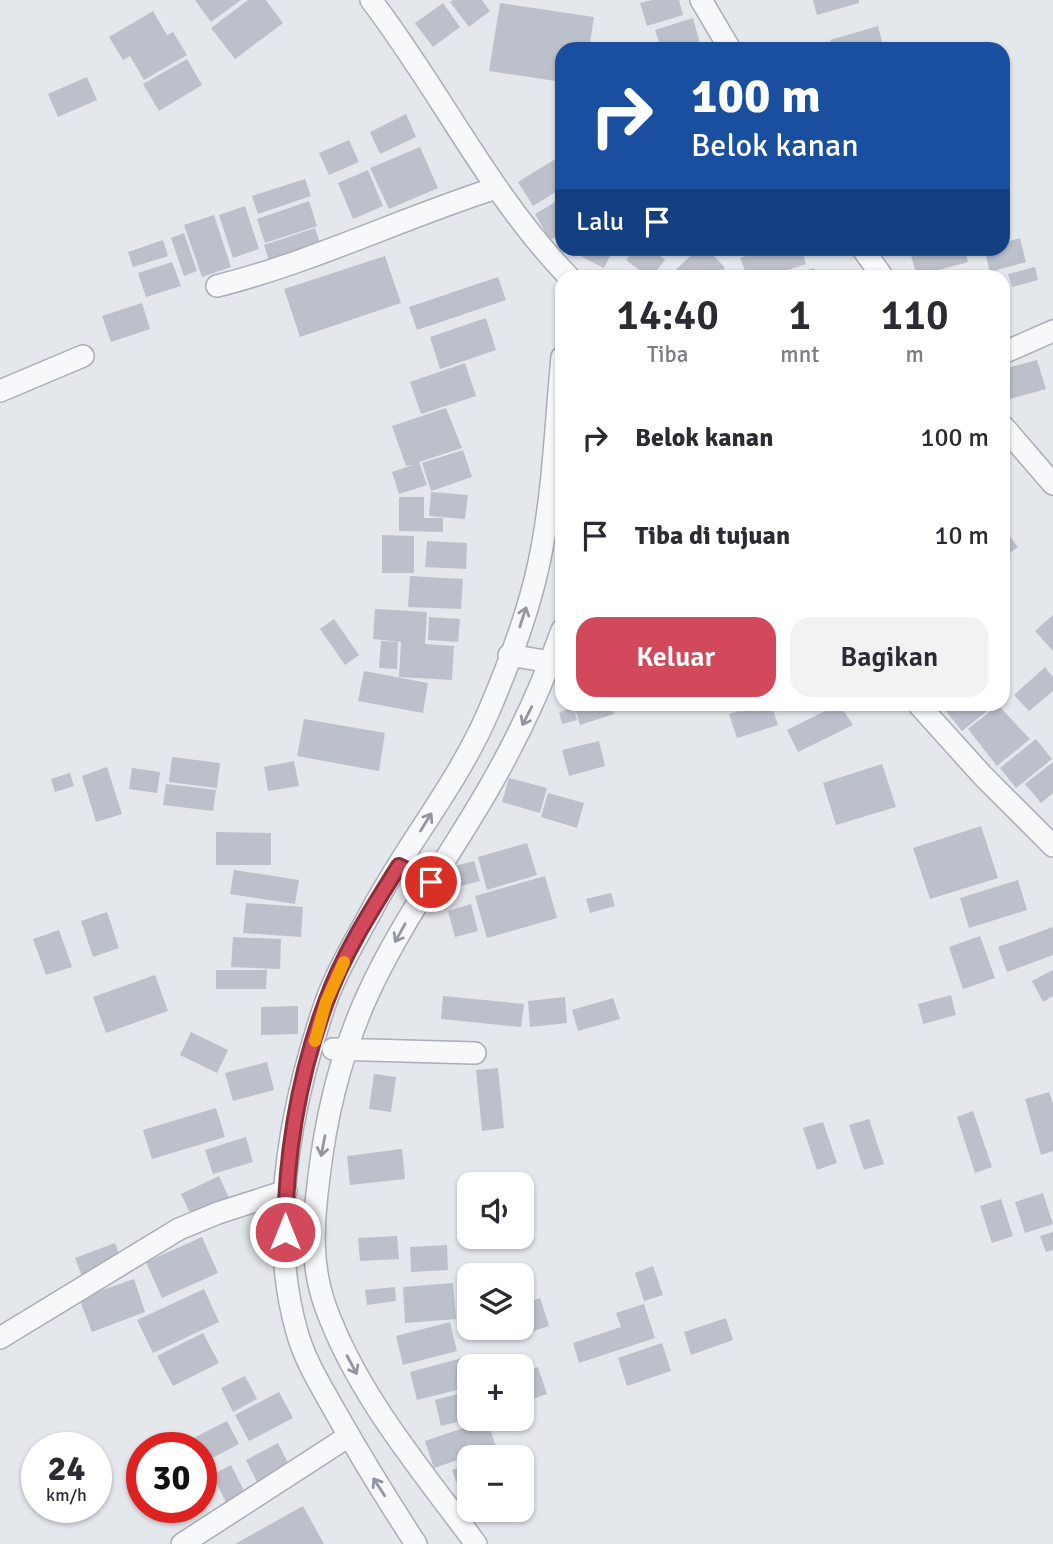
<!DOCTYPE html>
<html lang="id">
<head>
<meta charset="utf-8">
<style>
  :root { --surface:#fff; --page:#f2f2f3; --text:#2b2b33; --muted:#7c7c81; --accent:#d1495b }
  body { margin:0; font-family:Signika,sans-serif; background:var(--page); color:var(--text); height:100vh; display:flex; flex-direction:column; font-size:26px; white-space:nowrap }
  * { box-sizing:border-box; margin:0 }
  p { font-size:23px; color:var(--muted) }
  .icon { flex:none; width:38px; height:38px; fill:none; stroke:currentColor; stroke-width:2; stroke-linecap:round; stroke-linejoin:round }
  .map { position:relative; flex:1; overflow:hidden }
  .drawer { position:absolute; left:555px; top:270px; width:455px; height:441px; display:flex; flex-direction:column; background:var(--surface); border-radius:21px; box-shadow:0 2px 5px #0004 }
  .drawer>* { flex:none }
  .banner { position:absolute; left:555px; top:42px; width:455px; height:214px; border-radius:21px; box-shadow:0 2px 5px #0004; background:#1a4fa0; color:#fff; overflow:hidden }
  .controls { position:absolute; left:457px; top:1172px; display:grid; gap:14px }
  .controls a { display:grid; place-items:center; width:77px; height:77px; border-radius:14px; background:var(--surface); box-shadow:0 2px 5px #0004; font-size:35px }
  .speed { position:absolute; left:21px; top:1432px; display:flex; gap:14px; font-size:35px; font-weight:700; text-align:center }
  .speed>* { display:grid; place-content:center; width:91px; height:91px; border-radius:50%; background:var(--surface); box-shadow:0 2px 5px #0004; line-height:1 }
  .speed small { font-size:18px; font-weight:400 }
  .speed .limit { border:10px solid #d22; background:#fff; color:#111 }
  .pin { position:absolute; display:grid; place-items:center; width:60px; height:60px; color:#fff; margin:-30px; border:4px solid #fff; border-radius:50%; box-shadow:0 2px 7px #0007 }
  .me { position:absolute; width:77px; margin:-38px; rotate:0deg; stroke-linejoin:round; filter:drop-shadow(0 0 5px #0008) }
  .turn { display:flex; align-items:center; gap:24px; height:147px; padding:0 21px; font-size:32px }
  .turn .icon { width:91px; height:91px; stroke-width:2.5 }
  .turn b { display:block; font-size:49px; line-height:60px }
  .then { display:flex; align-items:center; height:66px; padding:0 21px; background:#0003; gap:14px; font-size:26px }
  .eta { display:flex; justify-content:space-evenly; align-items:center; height:119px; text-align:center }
  .eta b { font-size:42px; font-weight:600; line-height:49px }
  .action { display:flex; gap:14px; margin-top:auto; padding:14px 21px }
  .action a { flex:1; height:80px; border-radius:21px; background:var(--accent); color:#fff; font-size:28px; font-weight:600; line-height:80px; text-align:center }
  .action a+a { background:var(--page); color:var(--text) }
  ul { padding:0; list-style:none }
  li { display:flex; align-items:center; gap:21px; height:98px; padding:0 21px }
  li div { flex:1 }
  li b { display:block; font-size:26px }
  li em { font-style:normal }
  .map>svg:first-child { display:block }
  .building { fill:#bbc0ca }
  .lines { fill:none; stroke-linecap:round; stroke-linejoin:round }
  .minor-casing { stroke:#a9aeb7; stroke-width:24 }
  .minor { stroke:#f7f8fa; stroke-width:21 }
  .oneway { stroke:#9196a0 }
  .route-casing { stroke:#882f3b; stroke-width:18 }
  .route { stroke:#d1495b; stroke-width:12 }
  .slow { stroke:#f59e0b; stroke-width:12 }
</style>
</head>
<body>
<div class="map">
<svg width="1053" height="1544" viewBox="0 0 1053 1544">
  <rect width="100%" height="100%" fill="#e4e7ec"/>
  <path class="building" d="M195 0H241L211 22Z
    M248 0H266L283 23 235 59 211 28Z
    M453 0H482L490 11 469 27 450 2Z
    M652 0H679L683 15 647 26 640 3Z
    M813 0H859V3L817 15Z
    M443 3 460 27 433 47 415 23Z
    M500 3 594 17 589 49H562V82L489 71Z
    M153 11 167 35 173 32 187 55 144 80 130 56 123 60 109 37Z
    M693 18 700 44 682 49H661L655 30Z
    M878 26 884 49H832L830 40Z
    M187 59 202 85 159 111 143 84Z
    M87 77 97 100 58 117 48 94Z
    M406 114 416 137 380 154 370 132Z
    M349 140 359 162 329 175 319 153Z
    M420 147 438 188 389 209 370 168Z
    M562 155V188L533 206 518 182Z
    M368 170 383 206 353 219 338 183Z
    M305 179 311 196 258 214 252 196Z
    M562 198V233L550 240 535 214Z
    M309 201 317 226 265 243 257 219Z
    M245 206 259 249 233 258 219 215Z
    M214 215 231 267 202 277 184 225Z
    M315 228 321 246 270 263 264 245Z
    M184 233 197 271 184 276 171 238Z
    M1020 238 1026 262 990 272 984 248H1003V243Z
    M163 240 168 256 133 267 128 252Z
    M586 248H614L604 268 582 257Z
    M635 248H651L665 260 652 276H647L626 260Z
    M699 248H707L725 268 716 276H669Z
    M768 248H801L806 264 769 276H747L740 258Z
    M909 248H964L968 262 917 276Z
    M385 256 401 303 300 337 284 289Z
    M172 262 181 286 146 297 138 273Z
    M1035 267 1038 280 1012 287 1008 274Z
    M814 268 817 276H788Z
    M498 277 506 300 417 330 409 307Z
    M142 303 150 329 111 342 102 316Z
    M486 318 496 350 440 369 430 337Z
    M1037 360 1046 389 1003 401V369Z
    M465 363 476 396 421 414 410 382Z
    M446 408 462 448 419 462 427 485 399 494 392 472 413 465 406 466 392 426Z
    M463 450 472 477 431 491 422 463Z
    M431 492 468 495 465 519 429 516Z
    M399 497H424V518H443V532L399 531Z
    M1004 529 1018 547 1003 558V530Z
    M382 535 414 536V573H382Z
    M427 541 467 543 466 569 425 567Z
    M410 576 463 579 461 609 408 607Z
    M375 609 427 612 425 644 454 646 452 680 399 677 401 642 373 639Z
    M1053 615V651L1035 631Z
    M429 617 460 619 458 642 428 640Z
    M334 619 359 655 345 665 320 629Z
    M381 641 398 642 397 669 379 668Z
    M1045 667 1053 677V691L1029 711 1014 695Z
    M364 671 428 683 423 713 358 701Z
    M593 704H610L614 714 580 725 575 709Z
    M761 704H771L778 725 737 738 729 714Z
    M839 704 853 725 798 752 787 730Z
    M940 704H996L962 731Z
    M998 705 1030 739 997 766 968 729Z
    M574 708 577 720 562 724 559 712Z
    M304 719 385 733 379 771 297 756Z
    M1036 739 1052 759 1016 788 1000 768Z
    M599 741 605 766 569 776 562 750Z
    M172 757 220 763 217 788 169 782Z
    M294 761 299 786 268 791 264 767Z
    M1053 762V793L1041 803 1025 784Z
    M882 764 896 807 836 825 823 783Z
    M107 767 122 814 96 822 82 776Z
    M132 768 160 772 157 793 129 789Z
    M70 773 74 786 55 792 51 779Z
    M509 778 547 788 540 813 502 802Z
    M166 784 216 790 213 811 163 805Z
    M548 793 584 803 577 828 541 817Z
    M981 826 998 878 930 899 913 848Z
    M216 832 271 833V865H216Z
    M527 843 537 875 487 890 478 857Z
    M474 861 480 881 461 886 455 866Z
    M234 870 299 880 295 904 230 894Z
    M545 876 557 918 487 938 475 896Z
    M1018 880 1027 910 969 928 960 898Z
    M611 893 615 906 590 913 586 899Z
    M246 903 303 907 301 937 243 933Z
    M471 904 478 931 455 937 448 911Z
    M107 912 119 948 93 957 81 921Z
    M1053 927V955L1007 972 998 947Z
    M59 930 72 967 46 975 33 939Z
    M980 936 995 978 963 989 949 947Z
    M233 937 281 939 280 969 231 967Z
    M216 970H267L266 989H216Z
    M1053 970V996L1043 1002 1032 981Z
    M155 975 168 1011 106 1033 93 997Z
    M951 995 956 1015 923 1024 918 1004Z
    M443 996 524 1004 521 1027 441 1019Z
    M565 997 567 1023 530 1027 528 1001Z
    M613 998 620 1019 578 1031 572 1010Z
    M298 1006V1034L261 1035V1007Z
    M191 1032 228 1050 217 1073 180 1055Z
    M267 1062 274 1090 233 1101 225 1073Z
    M498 1068 504 1128 482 1131 476 1070Z
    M374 1074 396 1077 391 1112 369 1109Z
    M1049 1092 1053 1104V1151L1041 1155 1025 1099Z
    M216 1108 225 1137 152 1159 143 1130Z
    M973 1111 992 1167 975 1173 957 1117Z
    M869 1119 884 1164 864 1170 849 1125Z
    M823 1122 837 1163 817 1170 803 1128Z
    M246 1137 253 1162 213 1174 205 1150Z
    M402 1149 405 1179 350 1185 347 1156Z
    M219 1176 230 1200 193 1219 181 1194Z
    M1043 1193 1053 1224 1025 1233 1015 1202Z
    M1001 1199 1013 1236 992 1243 980 1206Z
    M1053 1232V1250L1046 1252 1040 1236Z
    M397 1236 399 1259 360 1261 358 1238Z
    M202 1237 218 1273 162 1298 146 1262Z
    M115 1243 124 1267 84 1282 75 1258Z
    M447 1245 448 1270 411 1272 410 1247Z
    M653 1266 663 1295 644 1301 635 1273Z
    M525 1274 531 1294 522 1297V1275Z
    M134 1279 145 1312 92 1332 79 1298Z
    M453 1283 456 1319 405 1323 403 1287Z
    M395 1287 396 1301 367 1305 365 1290Z
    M204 1289 219 1322 153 1353 137 1320Z
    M540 1298 549 1326 507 1340 503 1328H522V1304Z
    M644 1304 655 1338 579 1363 573 1343 621 1327 616 1313Z
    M726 1318 733 1340 691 1355 684 1332Z
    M450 1322 457 1351 403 1365 396 1336Z
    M203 1333 219 1363 173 1386 157 1356Z
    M662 1343 671 1371 627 1386 618 1358Z
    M462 1358 469 1387 417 1400 410 1372Z
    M538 1367 547 1394 522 1403V1373Z
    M245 1376 257 1399 233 1412 221 1388Z
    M469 1391V1419L441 1426 435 1400Z
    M279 1392 293 1418 249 1441 235 1415Z
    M487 1420 496 1447 434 1468 425 1441Z
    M227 1421 239 1444 201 1464V1447H176Z
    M278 1443 289 1465 257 1482 246 1460Z
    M469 1464V1492L461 1495 452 1470Z
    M231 1465 245 1493 226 1502 212 1475Z
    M303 1506 324 1544H235Z"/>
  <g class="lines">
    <g class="minor-casing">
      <path id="minor" d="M371 0C440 90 489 194 568 276
        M701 0 730 49
        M862 248 882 276
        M217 286C313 262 402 218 496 188
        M1003 353 1053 331
        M0 391 83 356
        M1003 426 1053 484
        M509 655 551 662
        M918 704 983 776 1053 846
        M333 1049 475 1053
        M0 1338 179 1229 218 1213 286 1191
        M182 1544 349 1436
        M416 1544C388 1501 361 1457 336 1413 321 1386 305 1361 297 1332 267 1227 291 1105 325 1004 337 970 357 938 374 906 410 840 458 782 488 713 506 671 524 624 535 580 553 508 555 430 562 357
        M476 1544C421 1469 358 1396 326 1308 310 1265 313 1222 319 1177 326 1116 342 1051 368 994 404 915 458 846 499 770 524 725 545 678 562 630"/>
    </g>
    <use href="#minor" class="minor"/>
  </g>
  <defs><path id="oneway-shaft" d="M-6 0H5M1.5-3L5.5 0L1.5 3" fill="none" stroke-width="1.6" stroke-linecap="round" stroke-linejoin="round" transform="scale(1.75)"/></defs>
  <g class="oneway">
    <use href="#oneway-shaft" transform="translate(523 617) rotate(-72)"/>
    <use href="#oneway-shaft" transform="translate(527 716) rotate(117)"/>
    <use href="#oneway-shaft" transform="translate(426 822) rotate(-58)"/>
    <use href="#oneway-shaft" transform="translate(400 933) rotate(119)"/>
    <use href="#oneway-shaft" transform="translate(323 1146) rotate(101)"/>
    <use href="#oneway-shaft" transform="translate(352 1365) rotate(62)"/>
    <use href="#oneway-shaft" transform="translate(379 1487) rotate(-123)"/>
  </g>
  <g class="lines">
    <g class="route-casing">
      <path id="route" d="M285 1232C286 1155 299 1075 326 1002 343 954 372 909 399 866L431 882"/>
    </g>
    <use href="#route" class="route"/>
    <path class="slow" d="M315 1041 326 1002 344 962"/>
  </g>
</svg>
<div class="controls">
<a><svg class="icon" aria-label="sound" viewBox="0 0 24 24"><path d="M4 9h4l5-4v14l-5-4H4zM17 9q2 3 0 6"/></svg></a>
<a><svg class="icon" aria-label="layers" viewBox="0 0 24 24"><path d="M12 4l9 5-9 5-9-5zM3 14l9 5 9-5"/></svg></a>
<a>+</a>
<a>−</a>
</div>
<div class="speed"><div>24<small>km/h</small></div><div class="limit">30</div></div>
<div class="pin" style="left:431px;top:882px;background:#d93025"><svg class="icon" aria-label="arrive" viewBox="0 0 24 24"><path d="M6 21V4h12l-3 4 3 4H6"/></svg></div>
<svg class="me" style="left:285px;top:1232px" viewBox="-20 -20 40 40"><circle r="17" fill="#d1495b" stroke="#fff" stroke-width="3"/><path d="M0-11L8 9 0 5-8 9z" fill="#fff"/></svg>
<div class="banner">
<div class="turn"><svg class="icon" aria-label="right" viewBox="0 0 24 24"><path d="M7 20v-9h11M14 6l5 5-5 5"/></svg><div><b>100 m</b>Belok kanan</div></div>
<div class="then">Lalu<svg class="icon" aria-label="arrive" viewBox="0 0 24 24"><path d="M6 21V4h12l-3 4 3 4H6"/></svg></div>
</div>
<section class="drawer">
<div class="eta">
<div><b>14:40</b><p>Tiba</p></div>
<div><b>1</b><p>mnt</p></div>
<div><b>110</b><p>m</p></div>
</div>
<ul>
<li><svg class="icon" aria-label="right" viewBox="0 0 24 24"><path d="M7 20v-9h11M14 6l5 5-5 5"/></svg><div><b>Belok kanan</b></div><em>100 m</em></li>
<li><svg class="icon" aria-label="arrive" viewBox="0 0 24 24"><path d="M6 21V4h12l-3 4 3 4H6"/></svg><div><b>Tiba di tujuan</b></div><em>10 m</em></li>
</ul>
<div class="action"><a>Keluar</a><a>Bagikan</a></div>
</section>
</div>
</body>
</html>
